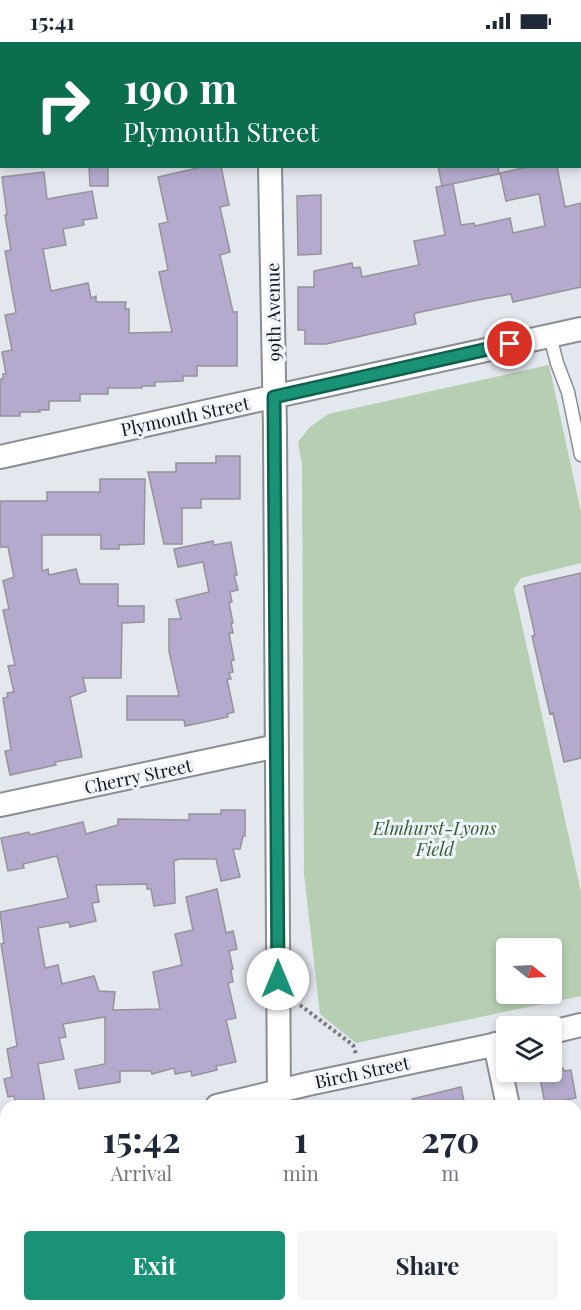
<!DOCTYPE html>
<html lang="en">
<head>
<meta charset="utf-8">
<style>
  :root { --surface:#fff; --page:#f6f6f7; --text:#1f2937; --muted:#747a83; --accent:#199276 }
  body { margin:0; font-family:"Playfair Display",serif; background:var(--page); color:var(--text); height:100vh; display:flex; flex-direction:column; font-size:22px; white-space:nowrap }
  * { box-sizing:border-box; margin:0 }
  p { font-size:20px; color:var(--muted) }
  .icon { flex:none; width:33px; height:33px; fill:none; stroke:currentColor; stroke-width:2; stroke-linecap:round; stroke-linejoin:round }
  .map { position:relative; flex:1; overflow:hidden }
  .sheet { position:absolute; left:0px; top:1058px; width:582px; height:212px; display:flex; flex-direction:column; background:var(--surface); border-radius:18px 18px 0 0; box-shadow:0 3px 9px #0003 }
  .sheet>* { flex:none }
  .top-card { position:absolute; left:0px; top:0px; width:582px; height:126px; box-shadow:0 3px 9px #0003; background:#0b6e4f; color:#fff; overflow:hidden }
  .needle { width:39px; rotate:108deg }
  .buttons { position:absolute; left:496px; top:896px; display:grid; gap:12px }
  .buttons a { display:grid; place-items:center; width:66px; height:66px; border-radius:6px; background:var(--surface); box-shadow:0 3px 9px #0003; font-size:30px }
  .pin { position:absolute; display:grid; place-items:center; width:51px; height:51px; color:#fff; margin:-26px; border:3px solid #fff; border-radius:50%; box-shadow:0 2px 6px #0007 }
  .me { position:absolute; width:66px; margin:-33px; rotate:0deg; stroke-linejoin:round; filter:drop-shadow(0 0 4px #0008) }
  .turn { display:flex; align-items:center; gap:21px; height:126px; padding:0 24px; font-size:27px }
  .turn .icon { width:78px; height:78px; stroke-width:2.5 }
  .turn b { display:block; font-size:42px; line-height:51px }
  .eta { display:flex; justify-content:space-evenly; align-items:center; height:102px; text-align:center }
  .eta b { font-size:36px; font-weight:700; line-height:42px }
  .button { display:flex; gap:12px; margin-top:auto; padding:12px 24px }
  .button a { flex:1; height:69px; border-radius:6px; background:var(--accent); color:#fff; font-size:24px; font-weight:700; line-height:69px; text-align:center }
  .button a+a { background:var(--page); color:var(--text) }
  .status { display:flex; justify-content:space-between; align-items:center; height:42px; padding:0 30px; background:var(--surface); direction:ltr }
  .status svg { height:16px; fill:currentColor }
  .map>svg:first-child { display:block }
  .green { fill:#b6ceb1; fill-rule:evenodd }
  .building { fill:#b5aace; stroke:#959399; stroke-width:1.5 }
  .lines { fill:none; stroke-linecap:round; stroke-linejoin:round }
  .lane-casing { stroke:#8a8d94; stroke-width:15 }
  .street-casing { stroke:#8a8d94; stroke-width:26 }
  .path { stroke:#76797d; stroke-width:4; stroke-dasharray:3 3; stroke-linecap:butt }
  .lane { stroke:#fff; stroke-width:12 }
  .street { stroke:#fff; stroke-width:22 }
  .route-casing { stroke:#105f4d; stroke-width:15 }
  .route { stroke:#199276; stroke-width:10 }
  .labels { text-anchor:middle; dominant-baseline:central; stroke-width:6; stroke-linejoin:round; paint-order:stroke }
  .street-label { font-size:18px; fill:#141517; stroke:#f0f4fb }
  .park-label { font-size:18px; font-style:italic; fill:#385d30; stroke:#f0f4fb }
</style>
</head>
<body>
<div class="status"><b>15:41</b><svg viewBox="0 0 49 12"><path d="M0 12V9h3v3zM5 12V6h3v6zM10 12V3h3v9zM15 12V0h3v12zM26 1h20v11H26zM47 4h2v5h-2z"/></svg></div>
<div class="map">
<svg width="581" height="1268" viewBox="0 0 581 1268">
  <rect width="100%" height="100%" fill="#e3e7ee"/>
  <path class="green" d="M549 323 581 470V521L521 536 514 547 581 850V954L356 1001 320 972 304 832 302 422 298 400 310 385 328 372ZM507 906H552V951H507Z"/>
  <path class="building" d="M89 124H108V144H90Z
    M206 124H221L229 163 220 165 230 210 220 213 233 270H237V324H197V334H183V339L155 340V344H142V346H108V352H80V359H49V368H39L40 370H20V374H0V337H3V332H6L2 310 12 308 5 273 16 271 5 209 11 208 5 173H7L2 135 44 130 47 157 92 149 97 176 83 178 84 183 63 187 66 203 43 207 51 249 88 241 91 256 96 254V260H126L125 267H129V291L172 290 159 230 168 228 159 182 168 180 158 135Z
    M438 124H498L499 132 442 144Z
    M532 124H557L565 165 581 161V245L513 260 511 252 478 258 416 271 414 273 416 282 326 302H305V288H298V245H314V229L352 221 353 226 360 225 362 235 419 223 414 199 445 193 436 145 453 142 461 183 474 181 475 184 510 176 513 191 545 184 539 152 506 159 500 131Z
    M321 153V212L298 213 297 154Z
    M216 414H240V457H201V466H182V502H164L148 430H176V421H216Z
    M100 437H145L144 502 119 503V507H101V493H42V529L48 527 49 533 76 527 80 542H118V564H144V580L122 581 121 636H83L86 649 70 655 82 715 55 720 56 723 10 733 5 709 11 708 3 656 8 655 7 651 14 650 8 624 15 623 3 568 9 567 3 539 14 535 8 505H0V459H47V450H100Z
    M213 499 214 503 231 500 237 533H234L238 548 230 550 232 560 229 561 233 581H231L233 591H229L234 618 231 619 233 630 229 631 231 637H227L234 670 227 672 228 675 185 684 184 678H127V654H179L169 609V577H181L176 558 209 550 203 520 178 525 174 507Z
    M581 531V716L564 720 553 671 550 672 532 594 535 593 524 544Z
    M221 768H245V794H243L240 807H233L240 835 221 839 216 817H179L174 819 175 861 154 864 151 847H147V842L96 843 99 860 92 861 96 879 70 885 69 880 38 886 45 926 58 923 62 942 94 934 99 949 115 950 113 968 160 967 153 930 182 923 175 892 193 888 186 855 217 847 226 891 233 889 237 907 229 909 233 927 231 928 233 940 228 941 236 976 226 978 236 1020 216 1024 217 1028 192 1034 191 1029 175 1032 174 1026 152 1032 151 1029H120V1040L79 1047 75 1028 105 1022V975L63 982 66 995 59 996 64 1017 38 1022 45 1061 41 1062V1064H16L14 1054 8 1055 4 1037 12 1035 7 1007 17 1004 1 902 4 901 0 870 68 856 57 814 23 822 24 826 8 829 1 796 29 790 30 793 83 780 86 792 118 783V777L189 778V772H221Z
    M563 1026 564 1029 571 1028 576 1056 545 1062 539 1031Z
    M461 1045 465 1064H413L412 1057Z"/>
  <g class="lines">
    <g class="lane-casing">
      <path id="lane" d="M550 294 557 321 568 350 581 413"/>
    </g>
    <g class="street-casing">
      <path id="street" d="M173 2 180 0
        M0 37H2
        M270 124 275 388 279 1064
        M0 415 581 287
        M0 763 277 704
        M552 990 581 983
        M495 1002 508 1064
        M217 1064 308 1042 507 1000
        M0 1110 6 1109
        M551 1263 552 1268
        M279 1268V1263"/>
    </g>
    <path class="path" d="M300 963 353 1003 356 1012"/>
    <use href="#lane" class="lane"/>
    <use href="#street" class="street"/>
  </g>
  <g class="lines">
    <g class="route-casing">
      <path id="route" d="M278 937 274 355 510 302"/>
    </g>
    <use href="#route" class="route"/>
  </g>
  <g class="labels">
    <g class="street-label">
      <text transform="translate(273 270) rotate(-91)">99th Avenue</text>
      <text transform="translate(185 374) rotate(-12)">Plymouth Street</text>
      <text transform="translate(138 734) rotate(-12)">Cherry Street</text>
      <text transform="translate(362 1030) rotate(-12)">Birch Street</text>
    </g>
    <g class="park-label">
      <text x="435" y="786">Elmhurst-Lyons<tspan x="435" dy="21">Field</tspan></text>
    </g>
  </g>
</svg>
<div class="buttons">
<a><svg class="needle" viewBox="-14 -14 28 28"><path d="M0-13l5 13h-10z" fill="#e53935"/><path d="M0 13l5-13h-10z" fill="#747a83"/></svg></a>
<a><svg class="icon" aria-label="layers" viewBox="0 0 24 24"><path d="M12 4l9 5-9 5-9-5zM3 14l9 5 9-5"/></svg></a>
</div>
<div class="pin" style="left:510px;top:302px;background:#d93025"><svg class="icon" aria-label="arrive" viewBox="0 0 24 24"><path d="M6 21V4h12l-3 4 3 4H6"/></svg></div>
<svg class="me" style="left:278px;top:937px" viewBox="-20 -20 40 40"><circle r="19" fill="#fff"/><path d="M0-13L10 11 0 6-10 11z" fill="#199276"/></svg>
<div class="top-card">
<div class="turn"><svg class="icon" aria-label="right" viewBox="0 0 24 24"><path d="M7 20v-9h11M14 6l5 5-5 5"/></svg><div><b>190 m</b>Plymouth Street</div></div>
</div>
<section class="sheet">
<div class="eta">
<div><b>15:42</b><p>Arrival</p></div>
<div><b>1</b><p>min</p></div>
<div><b>270</b><p>m</p></div>
</div>
<div class="button"><a>Exit</a><a>Share</a></div>
</section>
</div>
</body>
</html>
